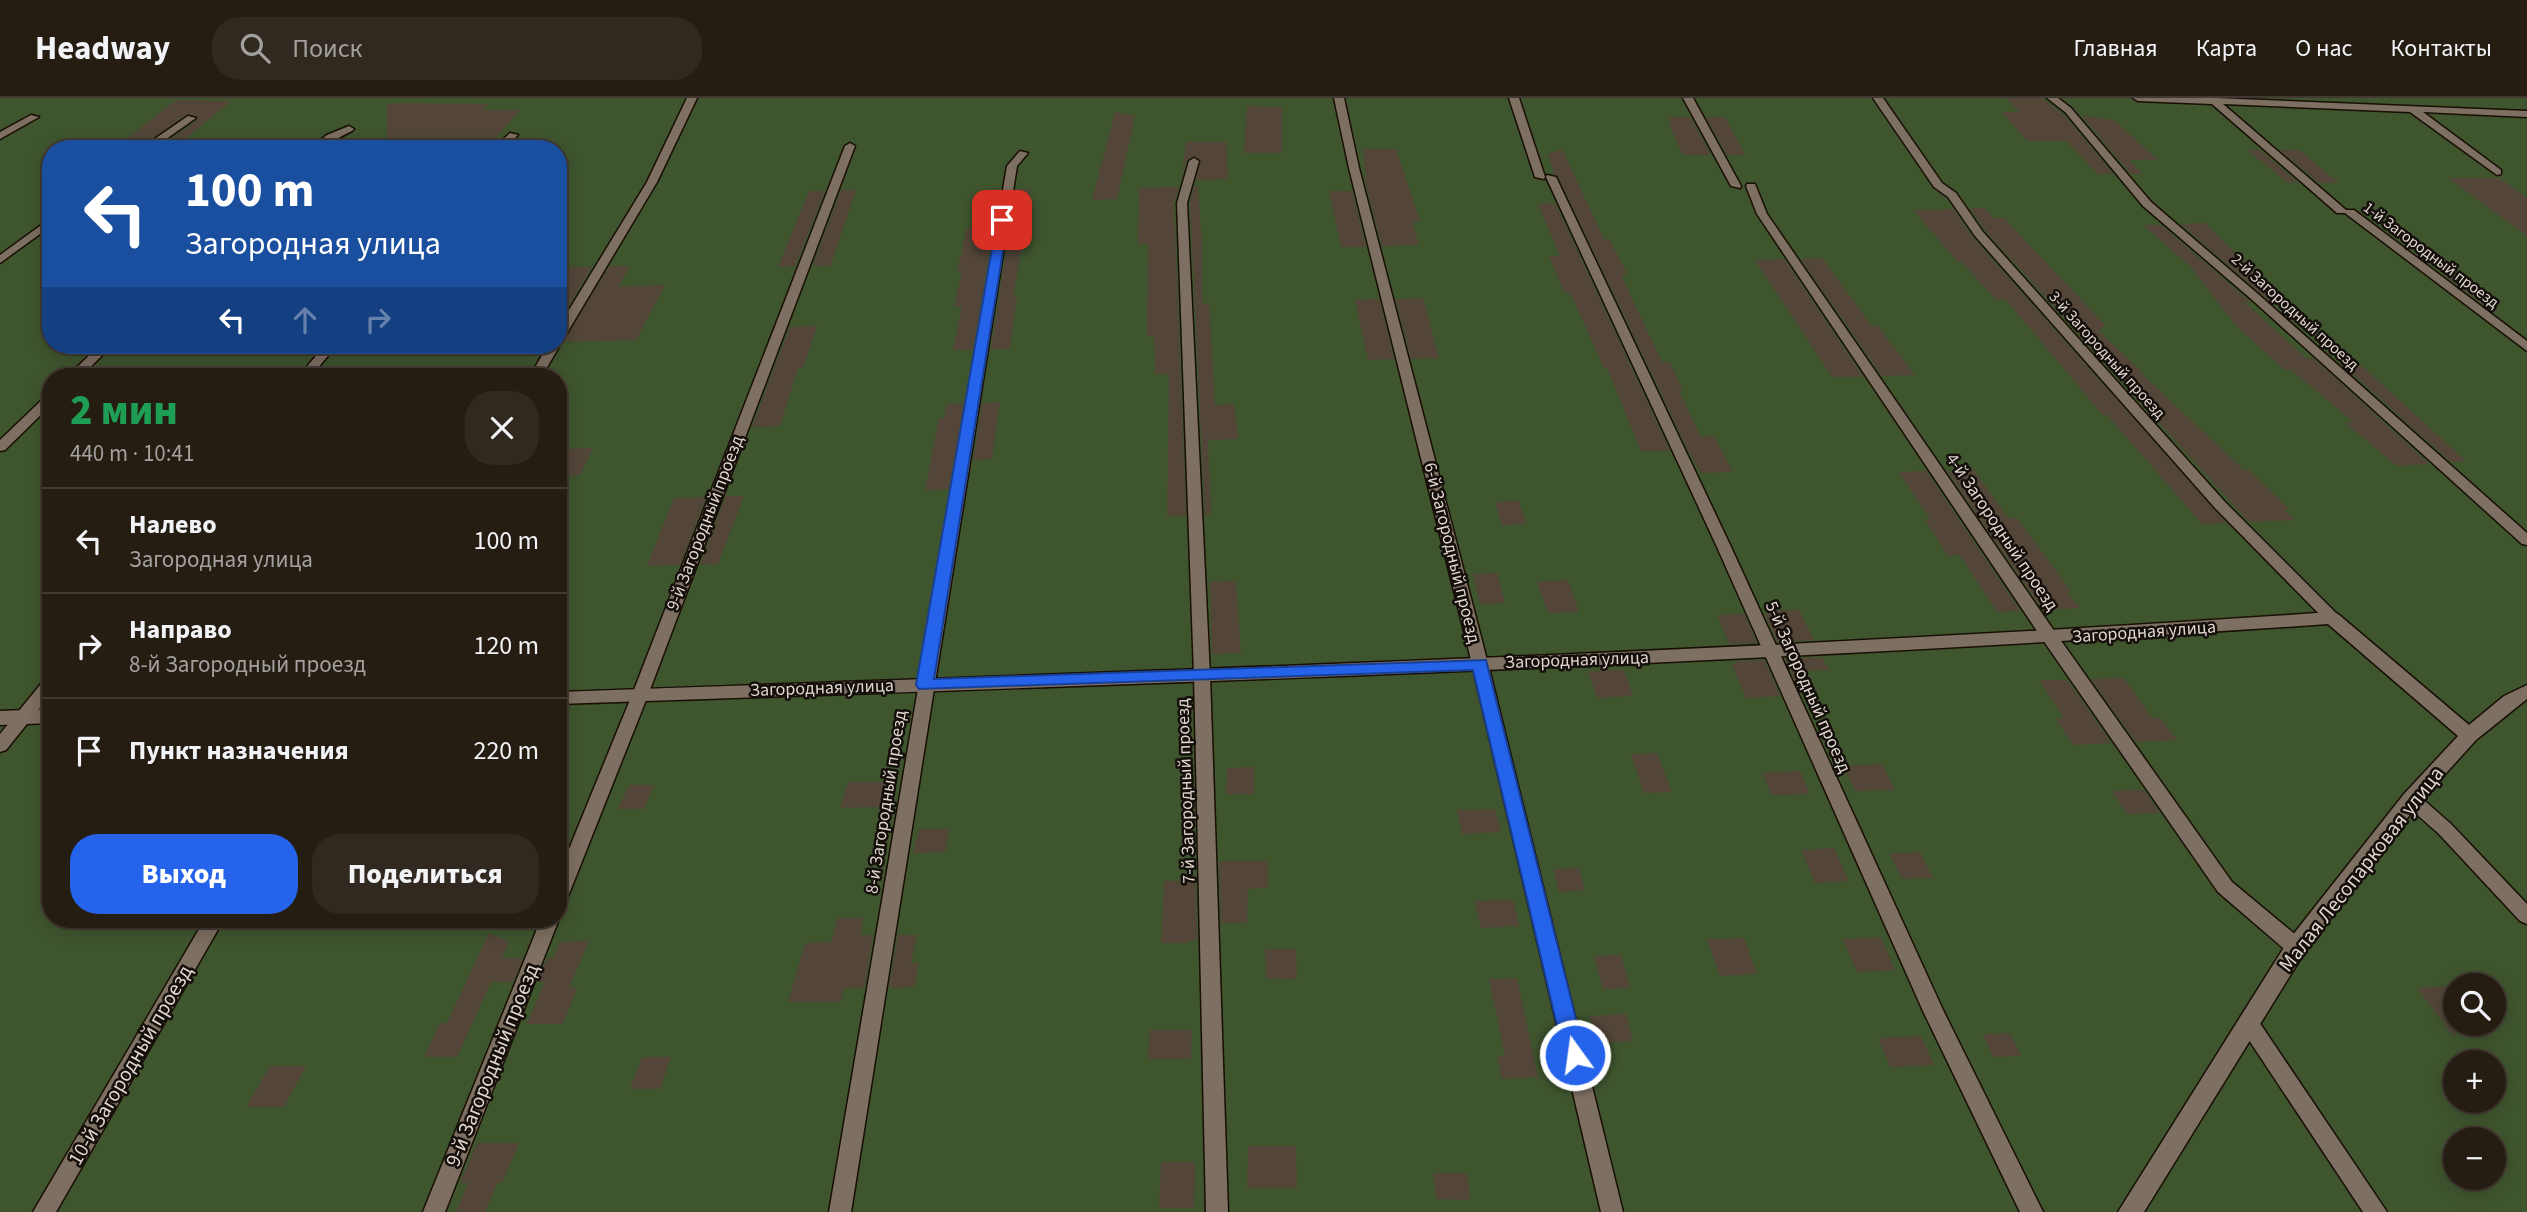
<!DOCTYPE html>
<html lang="ru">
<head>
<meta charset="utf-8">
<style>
  :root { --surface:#251c12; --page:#312920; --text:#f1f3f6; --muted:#a3a19f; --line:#423a32; --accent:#2563eb }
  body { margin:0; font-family:"Source Sans 3",sans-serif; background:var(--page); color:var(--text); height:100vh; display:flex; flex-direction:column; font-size:26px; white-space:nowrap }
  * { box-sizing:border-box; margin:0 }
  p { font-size:23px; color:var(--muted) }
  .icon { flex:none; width:38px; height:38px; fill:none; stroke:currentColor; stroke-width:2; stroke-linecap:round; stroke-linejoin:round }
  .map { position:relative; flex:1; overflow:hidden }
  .side { position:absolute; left:42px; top:270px; width:525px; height:560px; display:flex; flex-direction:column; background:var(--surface); border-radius:28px; box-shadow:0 4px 18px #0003,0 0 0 2px var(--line) }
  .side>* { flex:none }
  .top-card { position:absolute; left:42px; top:42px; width:525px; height:214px; border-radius:28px; box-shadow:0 4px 18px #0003,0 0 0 2px var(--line); background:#1a4fa0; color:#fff; overflow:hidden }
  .tools { position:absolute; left:2443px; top:875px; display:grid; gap:14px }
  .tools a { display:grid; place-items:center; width:63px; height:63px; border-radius:50%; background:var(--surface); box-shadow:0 4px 18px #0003,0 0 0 2px var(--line); font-size:35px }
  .pin { position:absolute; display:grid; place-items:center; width:60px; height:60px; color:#fff; margin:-30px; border-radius:14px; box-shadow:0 4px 10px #0006 }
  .me { position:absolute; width:77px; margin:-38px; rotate:346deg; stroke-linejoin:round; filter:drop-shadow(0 0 5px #0008) }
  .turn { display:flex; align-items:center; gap:24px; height:147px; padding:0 28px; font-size:32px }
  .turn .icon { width:91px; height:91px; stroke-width:2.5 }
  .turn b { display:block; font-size:49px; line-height:60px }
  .lanes { display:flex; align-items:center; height:66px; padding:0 28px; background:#0003; justify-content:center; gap:35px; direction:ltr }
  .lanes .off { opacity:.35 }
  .round { display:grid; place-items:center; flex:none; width:74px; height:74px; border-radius:28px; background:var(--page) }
  .summary { display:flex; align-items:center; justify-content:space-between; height:119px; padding:0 28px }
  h1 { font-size:42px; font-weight:800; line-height:52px; color:#1e9e55 }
  .primary-button { display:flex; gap:14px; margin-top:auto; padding:14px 28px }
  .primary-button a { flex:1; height:80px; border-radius:28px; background:var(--accent); color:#fff; font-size:28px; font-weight:800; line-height:80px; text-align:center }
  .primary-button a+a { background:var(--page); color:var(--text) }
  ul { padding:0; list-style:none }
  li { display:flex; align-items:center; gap:21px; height:105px; padding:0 28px; border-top:2px solid var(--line) }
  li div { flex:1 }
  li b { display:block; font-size:26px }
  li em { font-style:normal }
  header { display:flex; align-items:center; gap:42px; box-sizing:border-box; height:98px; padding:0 35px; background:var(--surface); border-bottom:2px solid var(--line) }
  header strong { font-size:33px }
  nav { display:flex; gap:38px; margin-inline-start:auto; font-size:24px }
  .search { width:490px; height:63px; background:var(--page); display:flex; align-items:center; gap:18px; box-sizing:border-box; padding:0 24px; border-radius:28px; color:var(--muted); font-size:26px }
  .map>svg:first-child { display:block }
  .green { fill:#3f552e; fill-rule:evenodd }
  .building { fill:#534639 }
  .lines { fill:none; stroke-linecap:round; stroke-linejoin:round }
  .lane-casing { stroke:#180e04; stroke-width:3 }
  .street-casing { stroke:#180e04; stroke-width:3 }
  .lane { fill:#7d6f61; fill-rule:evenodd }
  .street { fill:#7d6f61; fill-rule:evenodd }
  .route { fill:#2563eb; stroke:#184099; stroke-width:2 }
  .labels { text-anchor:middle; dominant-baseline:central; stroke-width:5; stroke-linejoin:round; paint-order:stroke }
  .far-street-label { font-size:16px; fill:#dfd6cf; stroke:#140f0a }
  .street-label { font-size:18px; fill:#dfd6cf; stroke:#140f0a }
  .near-street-label { font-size:21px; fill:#dfd6cf; stroke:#140f0a }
</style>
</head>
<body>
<header>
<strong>Headway</strong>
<div class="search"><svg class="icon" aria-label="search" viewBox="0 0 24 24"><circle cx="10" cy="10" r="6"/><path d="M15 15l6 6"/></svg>Поиск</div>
<nav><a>Главная</a><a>Карта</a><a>О нас</a><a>Контакты</a></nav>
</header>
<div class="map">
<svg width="2527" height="1114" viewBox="0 0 2527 1114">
  <rect width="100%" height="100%" fill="#312518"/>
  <path class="green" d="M0 0H2527V1114H0ZM51 51H558V247H51ZM51 278H558V821H51ZM2455 887H2494V926H2455ZM2455 964H2494V1003H2455ZM2455 1041H2494V1080H2455Z"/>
  <path class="building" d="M2006 0H2042L2064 17 2113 76H2098L2066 43H2027L2002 14H2019Z
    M176 2 231 3 173 51H157L198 22V19L187 16 137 51H114Z
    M397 5 489 6 482 12H520L486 51H387V7Z
    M1247 8 1282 9V55H1244Z
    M1115 14 1135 18 1117 101 1092 102Z
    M2081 17 2114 22 2158 62H2129L2143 76H2131Z
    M1668 19H1690L1711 57H1683L1669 27H1672Z
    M1706 19H1725L1745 57H1727Z
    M1186 44H1226L1228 81 1196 82 1201 62 1193 58 1186 62 1181 82Z
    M1363 51H1396L1420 123 1412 124 1419 147 1382 148 1366 86Z
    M1562 51 1604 141H1609L1628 177H1621L1662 264H1670L1683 293H1679L1701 339 1714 338 1733 374 1701 375 1688 352 1558 78 1554 76 1548 56Z
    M2247 52H2260L2298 85 2287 84Z
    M2280 52H2299L2339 85H2319Z
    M2448 80H2499L2527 100V138Z
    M1194 88H1198L1202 146V206L1209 205 1215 307 1234 306 1238 341 1208 342 1211 417H1205L1190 105Z
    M1179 89 1174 105 1186 418H1167L1169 277 1155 276 1154 238 1147 239 1148 146H1138L1139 90Z
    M1000 91 973 252H953L962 208 954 209 962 173H957L967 130H971L981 92Z
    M1016 91H1030L1028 102H1033L1027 142H1023L1013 199 1017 198 1010 251H991Z
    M841 92H856L833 160 830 168H813Z
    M809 93H825L795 168 778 169Z
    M1329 93H1352L1366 149H1341Z
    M1555 105 1670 353H1641L1607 270H1604L1573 201 1568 194H1564L1549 158H1560L1538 106Z
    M1970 110H1985L1993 120H2004L2105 227 2099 233 2143 275H2141L2245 373 2249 372 2290 412H2285L2295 422 2249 424 1985 132Z
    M1953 111 1973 140 2226 425 2202 426 2107 317H2103L2005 201 1996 202 1962 164H1958L1913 112Z
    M2205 125 2285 205H2272L2181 126Z
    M2143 127H2161L2251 205 2244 204 2306 260H2313L2429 366 2397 368 2344 324H2354L2291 272H2285L2238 230 2189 167Z
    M1822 160 1872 228H1878L1915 277 1882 278 1801 161Z
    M1784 161 1863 279H1832L1755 162Z
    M610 168H630L618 189 665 187 636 242 562 244Z
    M592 169 558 225V170Z
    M2445 178H2466L2500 206H2483Z
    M1423 200 1439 260 1411 261 1396 201Z
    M1379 201 1394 261 1368 262 1355 202Z
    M817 228 803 270H798L780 328 752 329 790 229Z
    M2335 260 2354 261 2466 363 2451 364Z
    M1000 304 992 361 973 362 982 305Z
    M964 305 949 391 925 392 939 320H944L947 306Z
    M593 350 580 377 558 378V351Z
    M1974 372 2008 420H2017L2071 493 2067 494 2080 510 2043 512 1947 373Z
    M1926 373 2020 513 1997 514 1960 457 1948 458 1925 422 1930 421 1899 374Z
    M726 398H744L718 466 700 467Z
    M706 399 680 467 647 468 674 400Z
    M1519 403 1526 426 1502 427 1495 404Z
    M1497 475 1505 505 1480 506 1473 476Z
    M1568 482 1579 514 1548 515 1537 484Z
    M1236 483 1241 555 1212 556 1210 484Z
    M1799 512 1814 542 1777 544 1765 516H1775L1774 513Z
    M1744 516 1757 545 1729 546 1717 517Z
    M1822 559 1829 572 1804 573 1815 597H1802L1785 561Z
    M1764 562 1780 598 1746 600 1732 566H1737L1736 563Z
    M1624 572 1633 598 1597 600 1588 573Z
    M2124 580 2152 620H2160L2177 642 2136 644 2091 581Z
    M2039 582H2067L2111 645 2073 647 2056 621 2064 620Z
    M1657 655 1672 694 1644 695 1631 656Z
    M1882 666 1895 692 1856 693 1843 668Z
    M1254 669V696H1226L1227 670Z
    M1800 673 1810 696 1772 697 1762 675Z
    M848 684H887L880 709 840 710Z
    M629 687H654L644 711H618Z
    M2144 692 2160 715 2127 716 2112 693Z
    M1495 711 1501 734 1462 736 1457 712Z
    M919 731H949L945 754 913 755Z
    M1834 750 1849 783 1815 785 1801 752Z
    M1920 754 1933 780 1902 781 1890 756Z
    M1219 763H1268V790L1248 791 1247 825H1221Z
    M1579 770 1585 792 1559 794 1553 771Z
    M1164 783H1196L1197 842H1190L1189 845H1161Z
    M1513 802 1519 828 1481 830 1475 803Z
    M837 820H864L860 837H873L864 890H844L841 904H788L805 845 831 844Z
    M489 835 509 844 502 860H523L513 884H491L457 959H424L440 925H447Z
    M898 837H917L911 865H919L914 889 889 890Z
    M1881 839 1895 872 1857 874 1843 841Z
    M1744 840 1757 876 1720 878 1707 841Z
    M589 843 569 890H577L563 926H527L545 884H537L547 860H553L560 844Z
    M1265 851H1296L1297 881 1266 880Z
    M1621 857 1630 890 1603 891 1594 858Z
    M1517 880 1538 979 1502 981 1497 958H1505L1489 881Z
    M2455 888V940L2417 890Z
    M1626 916 1633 943 1597 945 1590 918Z
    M1150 932H1192L1191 961H1148Z
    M2010 935 2021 958 1993 959 1983 936Z
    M1921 938 1934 967 1890 969 1878 940Z
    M642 959H671L660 991H630Z
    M270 968H306L284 1009H246Z
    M477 1045H519L502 1085H497L485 1114H456L468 1085H460Z
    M1248 1048H1296L1297 1090H1247Z
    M1161 1064H1195L1194 1110H1159Z
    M1433 1075H1467L1470 1102 1436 1101Z"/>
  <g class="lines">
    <g class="lane-casing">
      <path id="lane" d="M687 0H697L657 84 564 240 558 244V230L647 84Z
        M1334 0H1344L1359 70 1488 566 1623 1114H1601L1472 566 1349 70Z
        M1509 0H1519L1545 79 1544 81 1535 79Z
        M1683 0H1693L1741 88 1740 90 1731 88Z
        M1873 0H1883L1942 85 1956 95 1983 134 2225 404 2337 516 2340 520 2337 524H2327L2215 410 1975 138 1948 99 1934 89Z
        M2047 0H2058L2071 10 2151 104 2258 196 2527 435V447L2522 446 2250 200 2143 108 2065 14Z
        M2133 0H2216L2527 13V19L2423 14 2501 72V76L2497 77 2410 14 2223 6 2346 112H2354L2527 243V253L2345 115H2337L2212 6 2138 3Z
        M31 17 39 19 0 41V34Z
        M188 18 196 20 152 51H140Z
        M349 28 354 31 352 33C338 39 325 51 309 51L327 37Z
        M510 35 518 37 504 51H493Z
        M850 45 855 48 648 597 567 801 565 806 558 808V778L632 597 845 48Z
        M1020 53 1028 55 1017 68 851 1114H829L1007 68Z
        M1194 60 1199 63 1187 105 1210 577 1228 1114H1206L1194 577 1177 105 1189 63Z
        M1547 77 1556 79 1731 449 1943 912 2043 1114H2020L1923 913 1717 449 1546 79Z
        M1747 86H1755L1767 116 2057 537 2232 784 2303 843 2306 849 2303 855 2296 857 2289 855 2218 794 2045 545 1757 116 1746 88Z
        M51 120V128L0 165V157Z
        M558 244 560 247 542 278H530L548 247H558Z
        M100 247H113L81 278H68Z
        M325 247H337L311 278H299Z
        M51 296V307L5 352 0 353V342L47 297Z
        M51 579V596L6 652 0 654V636L45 581Z
        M2411 694 2417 696 2451 726 2527 806V826L2520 823 2439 736 2405 706 2402 701 2405 696Z
        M558 819 559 821 445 1114H423L541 821H558Z
        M205 821H224L56 1114H33Z
        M2248 915 2255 918 2387 1114H2363L2241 930 2238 924 2241 918Z"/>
    </g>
    <g class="street-casing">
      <path id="street" d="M2332 514 2338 516 2469 627 2504 598 2527 587V601L2476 642 2418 706 2304 855 2144 1114H2118L2288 843 2404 696 2458 638 2328 526C1739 567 1149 586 558 606V594C1150 573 1741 555 2332 514Z
        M51 611V625L0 627V613Z"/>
    </g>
    <use href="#lane" class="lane"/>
    <use href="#street" class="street"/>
  </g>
  <path class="route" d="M1002 119 1008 122 934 581 1486 562 1585 957 1582 964 1575 967 1567 964 1564 957 1473 572 919 591 916 587 997 122Z"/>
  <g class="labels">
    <g class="far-street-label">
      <text transform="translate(2431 157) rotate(37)">1-й Загородный проезд</text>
      <text transform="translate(2295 214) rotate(42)">2-й Загородный проезд</text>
      <text transform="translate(2107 257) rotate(48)">3-й Загородный проезд</text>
    </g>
    <g class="street-label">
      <text transform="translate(705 425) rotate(-69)">9-й Загородный проезд</text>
      <text transform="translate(2002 434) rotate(56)">4-й Загородный проезд</text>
      <text transform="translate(1452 455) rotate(76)">6-й Загородный проезд</text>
      <text transform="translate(2144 534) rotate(-4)">Загородная улица</text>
      <text transform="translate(1577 562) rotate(-2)">Загородная улица</text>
      <text transform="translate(1808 589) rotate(66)">5-й Загородный проезд</text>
      <text transform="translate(822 590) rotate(-2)">Загородная улица</text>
      <text transform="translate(1186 693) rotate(-92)">7-й Загородный проезд</text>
      <text transform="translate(886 704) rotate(-81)">8-й Загородный проезд</text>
    </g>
    <g class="near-street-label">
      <text transform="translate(2361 771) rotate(-52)">Малая Лесопарковая улица</text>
      <text transform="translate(130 967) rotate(-60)">10-й Загородный проезд</text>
      <text transform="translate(492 967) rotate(-68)">9-й Загородный проезд</text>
    </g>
  </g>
</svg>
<div class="tools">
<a><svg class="icon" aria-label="search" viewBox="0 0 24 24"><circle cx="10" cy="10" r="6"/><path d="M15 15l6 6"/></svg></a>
<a>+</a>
<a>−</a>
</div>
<div class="pin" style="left:1002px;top:122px;background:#d93025"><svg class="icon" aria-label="arrive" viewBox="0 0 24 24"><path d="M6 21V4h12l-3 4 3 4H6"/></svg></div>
<svg class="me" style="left:1575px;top:957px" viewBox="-20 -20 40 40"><circle r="17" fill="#2563eb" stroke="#fff" stroke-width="3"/><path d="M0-11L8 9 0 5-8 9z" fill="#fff"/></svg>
<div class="top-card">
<div class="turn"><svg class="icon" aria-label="left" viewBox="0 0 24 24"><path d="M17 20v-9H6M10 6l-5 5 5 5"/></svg><div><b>100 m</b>Загородная улица</div></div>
<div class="lanes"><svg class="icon" aria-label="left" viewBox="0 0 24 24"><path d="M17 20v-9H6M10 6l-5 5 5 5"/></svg><svg class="icon off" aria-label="ahead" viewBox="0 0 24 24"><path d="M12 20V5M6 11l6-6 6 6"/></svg><svg class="icon off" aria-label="right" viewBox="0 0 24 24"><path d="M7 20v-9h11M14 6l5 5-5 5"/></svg></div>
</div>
<section class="side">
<div class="summary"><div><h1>2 мин</h1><p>440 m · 10:41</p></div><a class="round"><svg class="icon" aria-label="close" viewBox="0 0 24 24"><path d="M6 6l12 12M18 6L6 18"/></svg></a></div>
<ul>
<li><svg class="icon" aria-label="left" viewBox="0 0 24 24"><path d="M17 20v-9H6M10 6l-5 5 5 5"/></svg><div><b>Налево</b><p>Загородная улица</p></div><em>100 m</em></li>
<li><svg class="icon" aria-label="right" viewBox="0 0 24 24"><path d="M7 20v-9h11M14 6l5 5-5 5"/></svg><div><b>Направо</b><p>8-й Загородный проезд</p></div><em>120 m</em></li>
<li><svg class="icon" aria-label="arrive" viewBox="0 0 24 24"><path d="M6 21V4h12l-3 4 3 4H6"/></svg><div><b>Пункт назначения</b></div><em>220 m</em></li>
</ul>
<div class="primary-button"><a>Выход</a><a>Поделиться</a></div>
</section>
</div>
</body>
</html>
